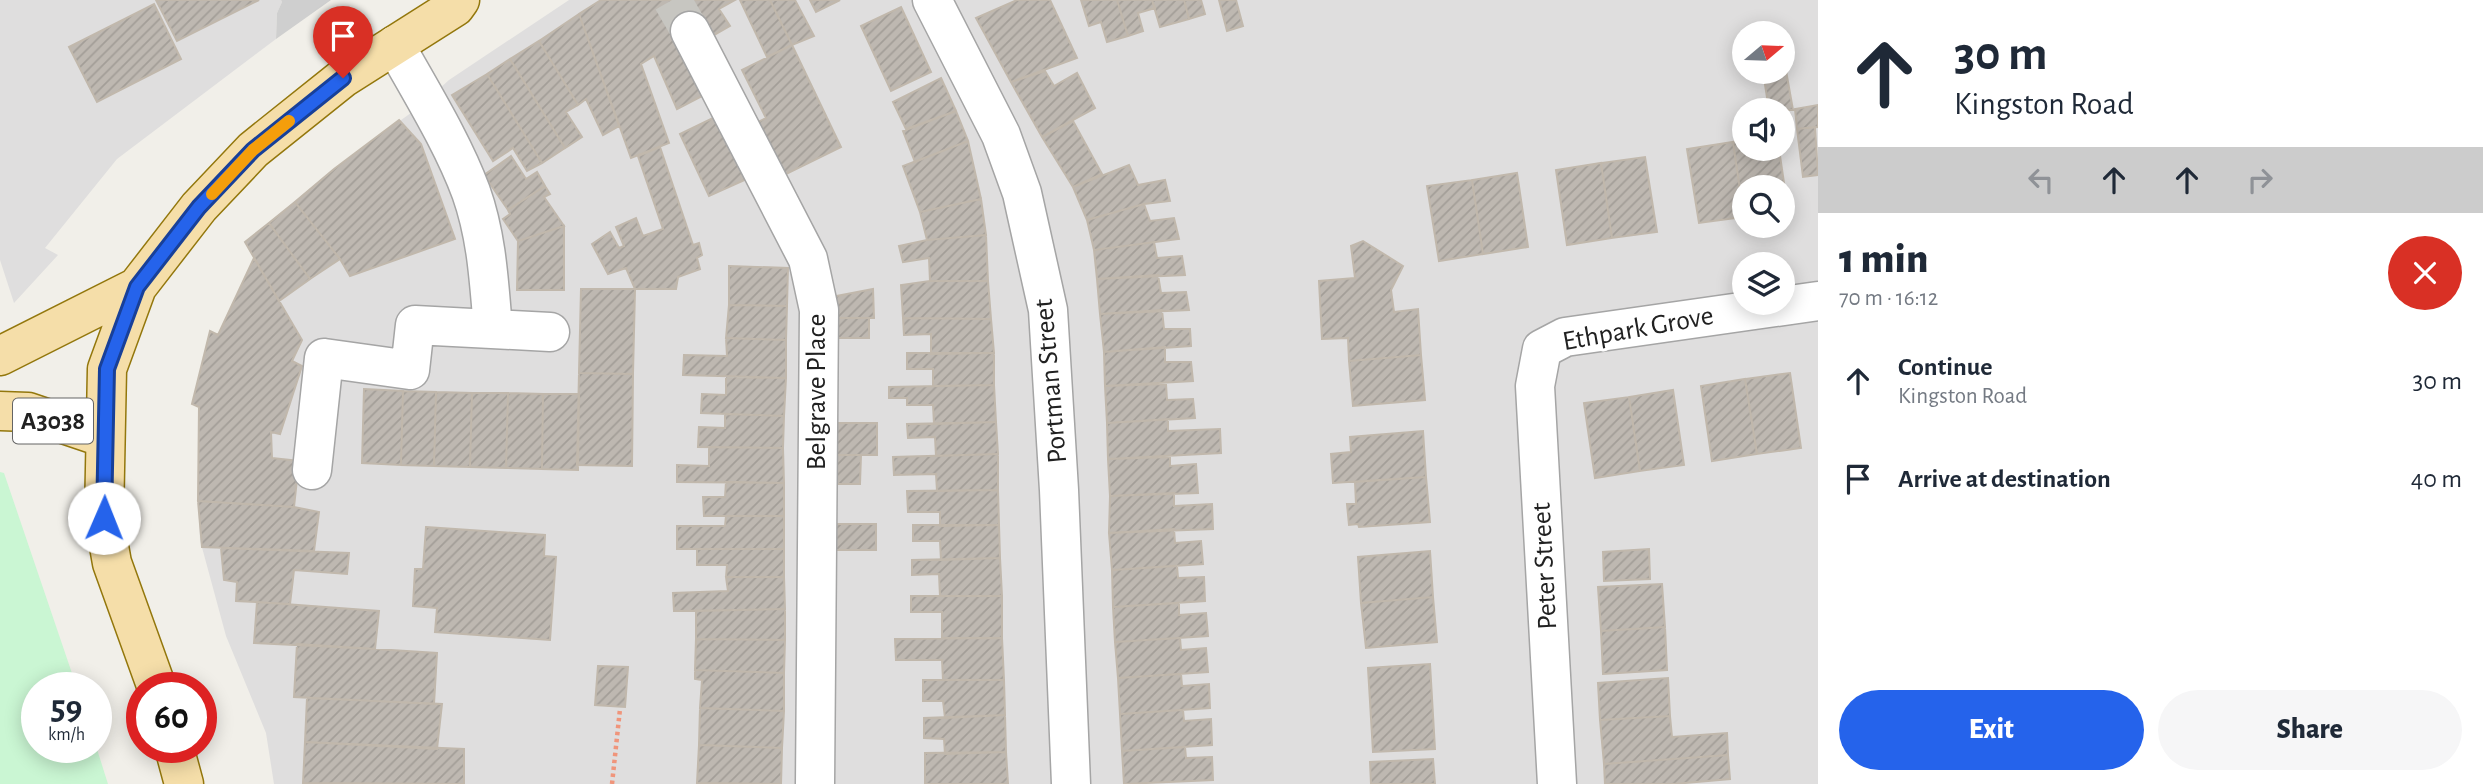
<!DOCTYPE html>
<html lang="en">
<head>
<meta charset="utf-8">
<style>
  :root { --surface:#fff; --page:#f6f6f7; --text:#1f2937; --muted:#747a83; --accent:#2563eb }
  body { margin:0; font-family:"Alegreya Sans",sans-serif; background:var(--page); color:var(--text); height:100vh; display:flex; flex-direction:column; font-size:26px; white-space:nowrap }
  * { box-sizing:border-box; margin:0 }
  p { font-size:23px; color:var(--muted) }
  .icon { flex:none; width:38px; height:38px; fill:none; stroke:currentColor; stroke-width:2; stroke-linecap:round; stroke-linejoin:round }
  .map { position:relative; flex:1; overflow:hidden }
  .sheet { display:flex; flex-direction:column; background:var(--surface); width:665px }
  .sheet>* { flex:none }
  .top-card { background:#fff; color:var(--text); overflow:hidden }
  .needle { width:46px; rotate:71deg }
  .controls { position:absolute; left:1732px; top:21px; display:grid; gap:14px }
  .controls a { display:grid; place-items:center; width:63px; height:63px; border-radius:50%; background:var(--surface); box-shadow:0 4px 18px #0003; font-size:35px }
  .speed { position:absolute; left:21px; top:672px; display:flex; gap:14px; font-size:35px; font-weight:700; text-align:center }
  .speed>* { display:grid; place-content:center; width:91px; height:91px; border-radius:50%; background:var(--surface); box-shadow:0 4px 18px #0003; line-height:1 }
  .speed small { font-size:18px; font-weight:400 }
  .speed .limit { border:10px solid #d22; background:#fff; color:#111 }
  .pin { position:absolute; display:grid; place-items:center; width:60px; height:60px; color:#fff; margin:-72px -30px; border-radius:50% 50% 50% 0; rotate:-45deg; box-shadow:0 0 7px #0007 }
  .pin .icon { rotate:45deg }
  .me { position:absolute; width:77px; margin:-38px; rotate:1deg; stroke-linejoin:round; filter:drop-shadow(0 0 5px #0008) }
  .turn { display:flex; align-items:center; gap:24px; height:147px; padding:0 21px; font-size:32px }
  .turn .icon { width:91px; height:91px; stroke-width:2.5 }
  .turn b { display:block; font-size:49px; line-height:60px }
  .lanes { display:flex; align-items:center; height:66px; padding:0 21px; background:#0003; justify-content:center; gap:35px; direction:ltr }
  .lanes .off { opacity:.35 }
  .round { display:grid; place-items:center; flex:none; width:74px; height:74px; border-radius:37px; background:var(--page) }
  .overview { display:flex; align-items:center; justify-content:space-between; height:119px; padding:0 21px }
  h1 { font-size:42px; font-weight:800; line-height:52px }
  .primary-button { display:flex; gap:14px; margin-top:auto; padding:14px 21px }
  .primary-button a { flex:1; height:80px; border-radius:42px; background:var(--accent); color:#fff; font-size:28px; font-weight:800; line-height:80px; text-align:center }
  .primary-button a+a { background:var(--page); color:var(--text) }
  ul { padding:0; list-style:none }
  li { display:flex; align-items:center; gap:21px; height:98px; padding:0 21px }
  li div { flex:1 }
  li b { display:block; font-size:26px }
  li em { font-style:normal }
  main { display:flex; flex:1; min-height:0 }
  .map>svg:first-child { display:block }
  .residential { fill:#dfdede; fill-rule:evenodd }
  .religious { fill:#cfcfcf }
  .park { fill:#caf6d3 }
  .building { fill:url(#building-hatch); stroke:#c1b8ac; stroke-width:2 }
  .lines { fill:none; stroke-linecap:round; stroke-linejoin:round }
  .street-tunnel { stroke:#c7c6c1; stroke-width:38; stroke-dasharray:38 19; stroke-linecap:butt }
  .street-casing { stroke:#a5a5a5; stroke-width:41 }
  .primary-casing { stroke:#93770c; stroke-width:41 }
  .path { stroke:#f0957b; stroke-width:4.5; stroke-dasharray:3.5 3.5; stroke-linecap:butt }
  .street { stroke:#fff; stroke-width:38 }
  .primary { stroke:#f5dea9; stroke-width:38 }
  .route-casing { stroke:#184099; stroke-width:18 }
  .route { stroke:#2563eb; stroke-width:12 }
  .slow { stroke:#f59e0b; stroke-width:12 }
  .labels { text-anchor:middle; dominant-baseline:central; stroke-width:6; stroke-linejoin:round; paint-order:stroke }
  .shield { fill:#fff; stroke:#646464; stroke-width:2 }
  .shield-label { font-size:26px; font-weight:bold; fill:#212121 }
  .street-label { font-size:28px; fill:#212121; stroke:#fff }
</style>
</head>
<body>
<main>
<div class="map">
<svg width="1818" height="784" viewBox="0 0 1818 784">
  <defs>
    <pattern id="building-hatch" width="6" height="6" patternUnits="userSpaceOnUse" patternTransform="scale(1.75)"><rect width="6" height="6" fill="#beb8b1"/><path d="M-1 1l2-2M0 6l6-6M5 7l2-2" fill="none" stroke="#a39e98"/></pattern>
  </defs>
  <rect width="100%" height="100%" fill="#f1efe9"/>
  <path class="residential" d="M0 0H281L282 2 277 13 276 39 117 159 45 248 58 255 14 303 0 260Z
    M569 0H1818V784H274L266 733 226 636 200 540 198 501 199 407 192 404 210 331 218 334 254 258 245 242 334 169 419 107 449 80ZM1745 33H1783V72H1745ZM1745 110H1783V149H1745ZM1745 187H1783V226H1745ZM1745 264H1783V303H1745Z"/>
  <path class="religious" d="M281 0H331L276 39 277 13 282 2Z"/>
  <path class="park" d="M0 472 4 473 77 688H37V747L96 746 108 784H0Z"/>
  <path class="building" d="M156 0H259L177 41Z
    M601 0H684L699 24 708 93 677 109 654 56 641 64 669 143 631 158 579 14Z
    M684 0H735L719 9 730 26 709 38Z
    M740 0H770L792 45 767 57Z
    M770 0H795L814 36 792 45Z
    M810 0H840L816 12Z
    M1017 0H1050L1077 58 1011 82 976 18Z
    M1081 0H1117L1128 36 1107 42 1101 22 1089 26Z
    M1117 0H1152L1155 8 1138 13 1143 31 1128 36Z
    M1152 0H1184L1189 19 1160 27Z
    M1184 0H1201L1205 14 1189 19Z
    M1219 0H1236L1243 26 1227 31Z
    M154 4 181 59 97 102 69 47Z
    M901 7 931 72 891 91 861 26Z
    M579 14 619 126 603 135 586 99 578 105 539 41Z
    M539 41 578 105 566 112 582 137 565 148 510 59Z
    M792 45 841 147 776 179 748 127 766 118 742 70Z
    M510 59 565 148 542 163 487 74Z
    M1785 65 1793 110H1769L1763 72H1783V66Z
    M1045 71 1054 86 1077 73 1095 108 1042 137 1011 82Z
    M487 74 542 163 527 171 513 148 493 161 452 95Z
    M941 78 956 111 906 129 893 102Z
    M1818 105V127L1797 129 1795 109Z
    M956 111 968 141 915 162 903 131Z
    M719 115 749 178 709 196 680 134Z
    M399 120 421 144 455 239 350 276 340 259 295 202 334 169Z
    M1073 121 1102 174 1073 187 1042 137Z
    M1815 127 1818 175 1803 177 1797 129Z
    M1745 140V149H1779L1788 210 1783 211V187H1745L1744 217 1733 142Z
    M968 141 981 199 920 212 903 166Z
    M1733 142 1744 217 1699 223 1687 149Z
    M660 147 693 245 699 243 702 255 697 258 700 269 678 277 676 289H635L626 268 608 274 592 244 610 232 619 248 624 246 616 227 636 218 643 236 663 229 638 156Z
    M511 156 526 179 537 172 545 186 508 210 484 175Z
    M1645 157 1657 232 1612 238 1601 163Z
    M1601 163 1612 238 1567 245 1556 170Z
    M1129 165 1138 185 1165 180 1170 201 1144 204 1087 220 1073 187Z
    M1517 173 1528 247 1483 254 1472 180Z
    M1472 180 1483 254 1439 261 1427 186Z
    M545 186 550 194 544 197 564 226 518 241 503 219 510 214 508 210Z
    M981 199 986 235 927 240 920 212Z
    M295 202 340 259 310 279 269 223Z
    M1144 204 1150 221 1174 218 1179 239 1094 250 1087 220Z
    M269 223 310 279 279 301 245 242Z
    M564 226V290H517L518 241Z
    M986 235 988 281H930L929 258 903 262 899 246 927 240Z
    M1363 241 1403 266 1391 290 1394 312 1418 309 1421 355 1349 361 1348 338 1322 339 1319 281 1355 278 1351 246Z
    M1154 242 1157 258 1182 256 1185 275 1097 279 1094 250Z
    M254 258 302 340 292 361 302 366 280 434 271 432 272 458 299 461 294 507 198 501 199 407 192 404 210 331 218 335Z
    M729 266 788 268 787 306 729 305Z
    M1158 275 1161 293 1186 292 1189 310 1100 314 1097 279Z
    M930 281H988L991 319 903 318 901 285Z
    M581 289H635L633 374 579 373Z
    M873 289 874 318H837L836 296Z
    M729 305 787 306 786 340 726 338Z
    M1162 310 1164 329H1190L1191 346 1104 352 1100 314Z
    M837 318H869V338H837Z
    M903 318 991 319 994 353 931 354V334L904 335Z
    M726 338 786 340V378L683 375 684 355 727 356Z
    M1165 347V362H1191L1193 381 1105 386 1104 352Z
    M907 353H994V385L933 386V369H907Z
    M1421 355 1425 400 1353 406 1349 361Z
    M579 373 633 374 632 466 577 465Z
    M1790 373 1801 448 1757 454 1745 379Z
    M726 377 786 378 784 416 701 413 702 394 726 395Z
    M1745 379 1757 454 1712 461 1701 386Z
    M1166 384 1167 400 1193 399 1195 418 1107 423 1105 386Z
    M994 385 996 422 934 424 933 405H907V398H889V387Z
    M364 389 403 391 401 465 362 463Z
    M1673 390 1684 465 1640 471 1629 397Z
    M403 391 436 392 434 466 401 465Z
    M436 392 472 393 470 467 434 466Z
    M472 393H508L506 468 470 467Z
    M508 393 543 394 542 469 506 468Z
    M543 394H579L578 470 542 469Z
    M1629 397 1640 471 1595 478 1584 403Z
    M725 414 784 416 783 448 698 447 699 427 725 428Z
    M1168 419V431L1220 429 1221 453 1108 459 1107 423Z
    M996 422 998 454 936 456 935 437 908 438 907 424Z
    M834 423H877V455H834Z
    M1423 431 1426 477 1333 483 1331 454 1351 452 1350 437Z
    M709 447 783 448 784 483 677 482V465L709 466Z
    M998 454V490L937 491 936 474 894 475 893 457Z
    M834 455H861L860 484H834Z
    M1170 457V466L1196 464 1198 493 1110 496 1108 459Z
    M1426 477 1430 522 1359 527 1358 524 1349 525 1347 504H1356L1355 482Z
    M726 482 784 483V516H704L703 497H725Z
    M998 490 999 525 940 526V512H908L907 491Z
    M1174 493V506L1212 504 1213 529 1109 533 1110 496Z
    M198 501 294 507 319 512 314 551 202 547Z
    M726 516H784V549H677V526H725Z
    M833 524H876V550H834Z
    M913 525H999L1000 558 941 560 940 541H913Z
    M426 527 545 535 544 556 556 557 550 640 435 632 437 608 413 606 415 569H423Z
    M1174 529 1175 543 1201 541 1203 564 1112 570 1109 533Z
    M221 548 349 553 347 574 294 570 290 604 236 601 237 582 224 580Z
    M697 549H784V577H726L727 565H697Z
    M1649 549 1650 579 1604 581 1603 552Z
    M1430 551 1433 597 1361 603 1358 557Z
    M1000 558 1002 596H940L939 574 912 575V560Z
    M1177 566 1178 578 1204 577 1205 601 1113 607 1112 570Z
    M726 577H784L785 609 674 611 673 593 728 591Z
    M1662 584 1665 627 1601 631 1598 587Z
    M911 596H1002V638H942V612H911Z
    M1433 597 1437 642 1366 648 1361 603Z
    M257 602 379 611 375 649 254 643Z
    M1179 603V615L1206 613 1208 636 1115 642 1113 607Z
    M785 609V640L696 639V611Z
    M1665 627 1667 670 1603 674 1601 631Z
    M1002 638 1004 680H943L942 660H896L895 639Z
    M1180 638 1181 650 1206 648 1208 672 1118 678 1115 642Z
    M696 639 785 640 784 673 695 670Z
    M297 644 437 653 434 704 294 697Z
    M1430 664 1435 749 1373 752 1368 668Z
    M598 666 628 667 625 707 595 705Z
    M695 670 784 673V711L700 708 702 680 695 679Z
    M1181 674 1182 686 1209 684 1210 708 1120 714 1118 678Z
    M1668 678 1670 716 1600 720 1598 683Z
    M923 680H1004L1005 715 945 718 943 701H923Z
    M307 698 442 704 437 749 305 742Z
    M700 708 784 711 782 748 699 745Z
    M1183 710 1184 721 1211 719 1212 745 1122 751 1120 714Z
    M1005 715 1006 752 945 754 944 739 924 738V718Z
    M1670 716 1672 737 1727 733 1728 755 1604 764 1600 720Z
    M305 742 464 749V784L303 783Z
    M699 745 782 748 781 784 697 783Z
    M1185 747 1186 758 1212 757 1213 780 1124 784 1122 751Z
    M1006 752 1008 784H925V753Z
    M1728 755 1730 779 1674 784H1605L1604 764Z
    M1433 759 1435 784H1371L1370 762Z"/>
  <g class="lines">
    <path class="street-tunnel" d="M672 0 690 31"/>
    <g class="street-casing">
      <path id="street" d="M932 0 1001 135 1022 193 1048 310 1059 490 1071 784
        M690 31 808 259 819 310 815 784
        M395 45C421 92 452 141 471 192 487 237 489 282 493 329
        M312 470 324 358 410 370 415 325 550 332
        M1557 784 1535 386 1542 349 1565 337 1818 301"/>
    </g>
    <g class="primary-casing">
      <path id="primary" d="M137 287 107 369 104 518 112 563 157 688
        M0 356 137 287 199 207 253 150 343 78 455 7 460 0
        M0 411 28 412 105 438
        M174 747 184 784"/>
    </g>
    <path class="path" d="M612 784 620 709"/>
    <use href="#street" class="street"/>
    <use href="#primary" class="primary"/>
  </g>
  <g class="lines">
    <g class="route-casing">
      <path id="route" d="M104 518 107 369 137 287 199 207 253 150 343 78"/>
    </g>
    <use href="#route" class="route"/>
    <path class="slow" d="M212 194 253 150 289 121"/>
  </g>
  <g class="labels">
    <rect class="shield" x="13" y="398.5" width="80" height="45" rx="5"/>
    <g class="shield-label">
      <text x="53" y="421">A3038</text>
    </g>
    <g class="street-label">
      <text transform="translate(1638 329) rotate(-10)">Ethpark Grove</text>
      <text transform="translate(1051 381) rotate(-95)">Portman Street</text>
      <text transform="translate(817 392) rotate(-90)">Belgrave Place</text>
      <text transform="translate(1545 566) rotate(-93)">Peter Street</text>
    </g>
  </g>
</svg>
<div class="controls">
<a><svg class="needle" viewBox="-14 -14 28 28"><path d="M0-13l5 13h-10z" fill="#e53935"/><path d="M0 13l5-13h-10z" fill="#747a83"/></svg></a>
<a><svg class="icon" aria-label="sound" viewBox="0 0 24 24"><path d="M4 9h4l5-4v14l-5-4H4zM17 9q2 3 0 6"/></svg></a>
<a><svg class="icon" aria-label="search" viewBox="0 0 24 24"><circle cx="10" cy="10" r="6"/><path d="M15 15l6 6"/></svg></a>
<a><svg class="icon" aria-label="layers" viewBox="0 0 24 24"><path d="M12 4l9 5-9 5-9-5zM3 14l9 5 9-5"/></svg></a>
</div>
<div class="speed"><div>59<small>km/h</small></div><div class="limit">60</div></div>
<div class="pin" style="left:343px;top:78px;background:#d93025"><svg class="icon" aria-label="arrive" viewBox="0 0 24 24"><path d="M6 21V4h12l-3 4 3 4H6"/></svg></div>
<svg class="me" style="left:104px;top:518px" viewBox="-20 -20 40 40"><circle r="19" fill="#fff"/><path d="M0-13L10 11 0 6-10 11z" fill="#2563eb"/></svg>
</div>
<section class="sheet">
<div class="top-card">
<div class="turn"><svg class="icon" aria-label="ahead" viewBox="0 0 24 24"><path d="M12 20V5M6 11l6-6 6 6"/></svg><div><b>30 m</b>Kingston Road</div></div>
<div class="lanes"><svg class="icon off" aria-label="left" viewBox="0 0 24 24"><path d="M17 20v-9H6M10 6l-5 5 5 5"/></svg><svg class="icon" aria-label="ahead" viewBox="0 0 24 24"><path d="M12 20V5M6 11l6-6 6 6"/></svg><svg class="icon" aria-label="ahead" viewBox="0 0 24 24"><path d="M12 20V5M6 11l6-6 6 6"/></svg><svg class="icon off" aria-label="right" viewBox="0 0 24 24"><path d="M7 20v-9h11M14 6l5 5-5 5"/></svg></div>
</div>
<div class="overview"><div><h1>1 min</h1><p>70 m · 16:12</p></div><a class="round" style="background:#d93025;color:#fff"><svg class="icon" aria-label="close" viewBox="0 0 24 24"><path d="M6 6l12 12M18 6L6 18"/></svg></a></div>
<ul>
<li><svg class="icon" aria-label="ahead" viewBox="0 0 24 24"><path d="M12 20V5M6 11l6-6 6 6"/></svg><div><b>Continue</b><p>Kingston Road</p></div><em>30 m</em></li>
<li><svg class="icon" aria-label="arrive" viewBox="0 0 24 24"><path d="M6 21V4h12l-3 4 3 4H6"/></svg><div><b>Arrive at destination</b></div><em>40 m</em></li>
</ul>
<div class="primary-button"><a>Exit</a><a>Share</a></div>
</section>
</main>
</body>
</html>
